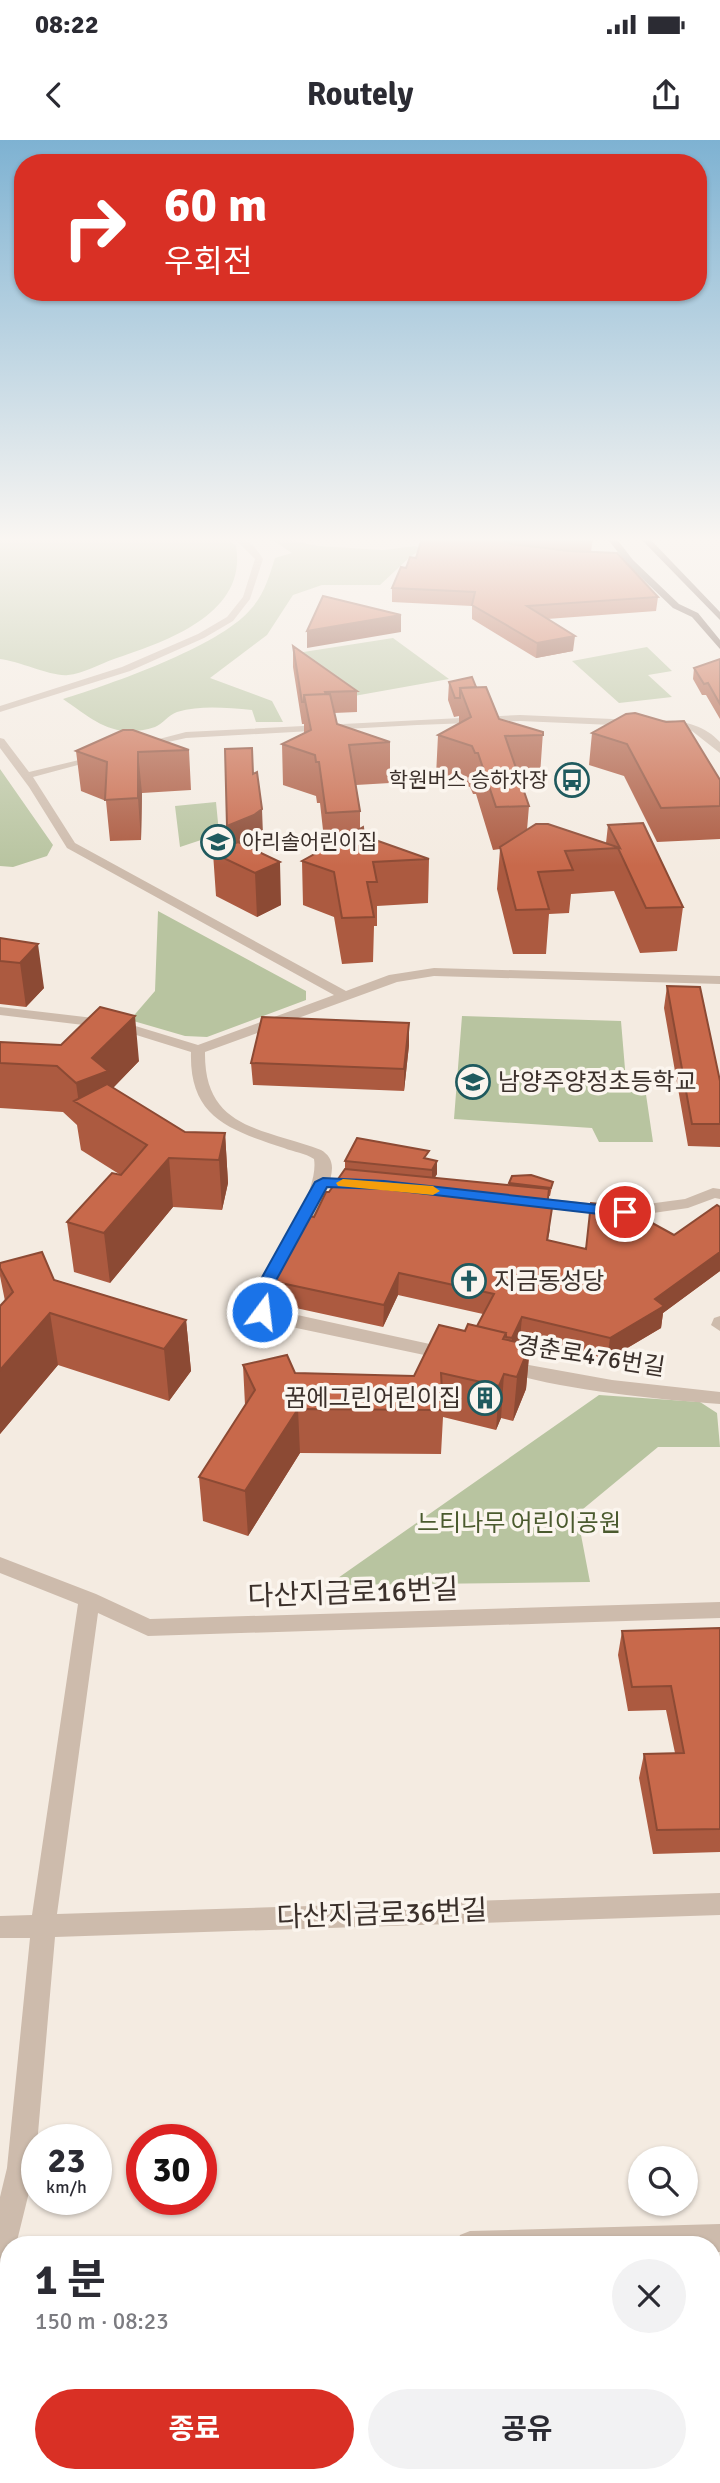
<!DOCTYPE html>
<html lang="ko">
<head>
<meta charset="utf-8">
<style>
  :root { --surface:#fff; --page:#f2f2f3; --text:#2b2b33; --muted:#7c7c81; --accent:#d93025 }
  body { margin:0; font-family:Signika,"Noto Sans KR",sans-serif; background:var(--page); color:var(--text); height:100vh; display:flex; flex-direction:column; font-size:26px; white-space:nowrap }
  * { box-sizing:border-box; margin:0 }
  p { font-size:23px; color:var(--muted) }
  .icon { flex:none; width:38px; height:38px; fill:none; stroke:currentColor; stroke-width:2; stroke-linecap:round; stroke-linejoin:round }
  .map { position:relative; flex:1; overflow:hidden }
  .sheet { position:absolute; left:0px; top:2096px; width:721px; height:247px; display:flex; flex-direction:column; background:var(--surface); border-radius:28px 28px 0 0; box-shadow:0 2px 5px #0004 }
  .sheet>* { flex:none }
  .top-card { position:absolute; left:14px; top:14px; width:693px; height:147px; border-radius:28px; box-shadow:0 2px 5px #0004; background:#d93025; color:#fff; overflow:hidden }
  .buttons { position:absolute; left:628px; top:2006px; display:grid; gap:14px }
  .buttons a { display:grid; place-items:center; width:70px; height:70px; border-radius:50%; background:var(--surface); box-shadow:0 2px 5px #0004; font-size:35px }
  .speed { position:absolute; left:21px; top:1984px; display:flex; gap:14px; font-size:35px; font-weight:700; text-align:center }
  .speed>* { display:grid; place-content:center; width:91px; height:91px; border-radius:50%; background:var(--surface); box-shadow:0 2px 5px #0004; line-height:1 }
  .speed small { font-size:18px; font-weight:400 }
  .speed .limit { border:10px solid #d22; background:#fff; color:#111 }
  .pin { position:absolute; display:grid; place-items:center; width:60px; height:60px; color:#fff; margin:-30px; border:4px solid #fff; border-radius:50%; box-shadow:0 2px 7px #0007 }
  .me { position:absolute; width:77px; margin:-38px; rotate:15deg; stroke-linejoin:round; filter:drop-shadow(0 0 5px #0008) }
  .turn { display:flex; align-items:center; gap:24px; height:147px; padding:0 35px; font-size:32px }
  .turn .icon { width:91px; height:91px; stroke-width:2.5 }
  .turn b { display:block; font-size:49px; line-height:60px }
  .round { display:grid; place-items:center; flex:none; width:74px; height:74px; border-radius:37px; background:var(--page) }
  .headline { display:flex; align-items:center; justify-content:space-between; height:119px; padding:0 35px }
  h1 { font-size:42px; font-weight:700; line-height:52px }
  .action { display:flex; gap:14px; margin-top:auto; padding:14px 35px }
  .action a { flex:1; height:80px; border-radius:42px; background:var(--accent); color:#fff; font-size:28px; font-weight:700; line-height:80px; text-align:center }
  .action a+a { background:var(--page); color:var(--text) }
  .status { display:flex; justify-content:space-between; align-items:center; height:49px; padding:0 35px; background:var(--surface); direction:ltr }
  .status svg { height:19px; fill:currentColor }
  header { display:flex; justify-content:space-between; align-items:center; height:91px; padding:0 35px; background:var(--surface); font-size:32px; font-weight:700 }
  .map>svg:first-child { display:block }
  .green { fill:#b8c4a0 }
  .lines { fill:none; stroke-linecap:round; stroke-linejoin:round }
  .street { fill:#cdbbac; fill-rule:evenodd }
  .primary { fill:#7d675c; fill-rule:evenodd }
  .wall { fill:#ac5a40 }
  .shaded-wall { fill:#8c4a34 }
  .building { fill:#c8694b; stroke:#8c4a34; stroke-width:2 }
  .route { fill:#1a73e8; stroke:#114b97; stroke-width:2 }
  .slow { fill:#f59e0b }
  .labels { text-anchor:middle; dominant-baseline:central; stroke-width:7; stroke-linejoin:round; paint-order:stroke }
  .far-poi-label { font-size:21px; fill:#3b302b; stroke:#fbf5ee; text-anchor:end }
  .poi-label { font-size:24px; fill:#3b302b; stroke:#fbf5ee; text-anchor:start }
  .street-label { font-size:24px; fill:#3b302b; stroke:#fbf5ee }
  .park-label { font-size:24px; fill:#4a5a2e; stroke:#fbf5ee }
  .near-street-label { font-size:28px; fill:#3b302b; stroke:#fbf5ee }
</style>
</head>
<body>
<div class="status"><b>08:22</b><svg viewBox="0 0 49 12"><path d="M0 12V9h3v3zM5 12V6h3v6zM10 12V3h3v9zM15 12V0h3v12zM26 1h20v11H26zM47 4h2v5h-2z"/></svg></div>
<header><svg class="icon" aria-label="back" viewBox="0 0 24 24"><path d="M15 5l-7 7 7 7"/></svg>Routely<svg class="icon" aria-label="share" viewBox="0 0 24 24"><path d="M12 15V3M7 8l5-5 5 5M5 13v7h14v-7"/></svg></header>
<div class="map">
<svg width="720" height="2343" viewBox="0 0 720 2343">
  <rect width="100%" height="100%" fill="#f4ebe1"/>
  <path class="green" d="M0 398H226L236 406C248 475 164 502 114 519 100 524 82 534 68 535 52 537 19 521 0 519Z
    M253 398H278L319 406 383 410 415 406 423 409 411 416 380 445H322L293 455 267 495 210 538 272 561 283 582H256L252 570C226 568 202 565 177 572 168 575 163 584 155 587 114 600 95 581 63 559 111 544 218 507 250 470 264 455 269 437 275 418L292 413 274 401Z
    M393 498 449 539 354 556 297 513Z
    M647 507 672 531 648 535 672 557 619 563 572 521Z
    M0 629 53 705 47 716 13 727 0 726Z
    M216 662 219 693H211L210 697 180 707 175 666Z
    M158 771 306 851V860L207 897 185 896 130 880 155 851Z
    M462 876 621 881 626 941H644L653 1002H599L592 988 454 979Z
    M599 1255 700 1262 717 1273 720 1307H658L577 1374 590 1442 328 1445Z"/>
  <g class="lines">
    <path class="street" d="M234 398C249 398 255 407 263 419L250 459 233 481 204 498 130 531 0 572V566L122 527 198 494 227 477 243 457 255 419Z
      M520 575 636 580 641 583 636 586 520 581 417 585 186 598 137 609 132 606 186 592Z
      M664 580C686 581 705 586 720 602V613L692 591 660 585 659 583Z
      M0 598 4 599 29 632 104 614V618L33 637 75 703 346 851 389 835 434 828 720 836V844L434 836 397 842 205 912C204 990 264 988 321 1010 328 1014 332 1020 332 1028 331 1061 286 1129 268 1157L270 1169 448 1208 454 1210 457 1214 454 1218 448 1220 268 1182 256 1176 250 1157C269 1128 320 1053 314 1019 305 1013 294 1012 284 1008 230 990 189 978 191 912L117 889 0 875V867L119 881 198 905 334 855 67 708 29 647 0 608Z
      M713 1048 720 1049V1059L715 1058 688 1068 625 1077 525 1066 517 1061 525 1056 625 1067 685 1059Z
      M720 1176V1191L711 1185 714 1178Z
      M506 1221 612 1240 720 1252V1264C646 1258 571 1251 500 1231L497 1227 500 1223Z
      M0 1417 96 1454 150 1479 720 1462V1478L148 1496 98 1473 57 1774 720 1753V1775L55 1797 35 2028 16 2105H9V2125L0 2128V2057L7 2028 30 1798H0V1776L32 1775 78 1464 0 1433Z
      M720 2084V2112H712V2105H456L460 2095 470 2091Z"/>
    <path class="primary" d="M607 398H616L633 420 679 464 698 473 720 500V509L692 477 673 468 627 424Z
      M640 398H649L720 472V480Z"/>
  </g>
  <path class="wall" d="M504 398H593L591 412 658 457 656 471 547 479 573 511 536 518 472 479V466L392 462V448L406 428 416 418 502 400 508 402Z
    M293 506 357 551V572L334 573 337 584 390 602V643L356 645 360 671V689L364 696 429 719 428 763 377 766V786H374L373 822 342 824 334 777 303 765 302 721 325 708 320 663H317L316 656 283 645 282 604 304 593V584H302L293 527Z
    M720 519V579L706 555H702L693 539 694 528Z
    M449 542 476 547 499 579 543 592 540 635 519 636 529 666 527 690 606 703 608 685 683 767 677 811 640 813 614 751 571 754 569 773 549 774 546 814H513L497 749 500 709 493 710 476 654H473L470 647 436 636 438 595 459 584V576L454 577 448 560Z
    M666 582 720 640V699L657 702 624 636 589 625 592 593Z
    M189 610 191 650 142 653 141 700 110 701 106 661 81 651 76 611Z
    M253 634 263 695 256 702 245 706 281 765 257 777 216 756 213 713 228 707 227 686Z
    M0 798 44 848 26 867 0 864Z
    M667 846 720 941V1007L688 1006 664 868Z
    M409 883V905L404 951 253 945 251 923Z
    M0 902 139 921 113 948 185 992 225 993 228 1043 222 1070 173 1067 110 1143 74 1132 67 1082 119 1034 81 1010 77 985 63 972 0 968Z
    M429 1019 437 1021V1034L434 1038 509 1045V1043L553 1042 550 1056H548L547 1067 550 1089 548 1100 586 1109 617 1098 674 1095 720 1067V1131L663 1173 661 1188 607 1220 520 1199 518 1202 530 1205 526 1249 513 1281 501 1278 496 1290 443 1277 441 1314 300 1313 248 1396 203 1381 199 1337 245 1265 243 1225 295 1233 414 1236 465 1191 477 1186 483 1174 398 1155 383 1187 282 1165 273 1158 272 1136 314 1077 345 1029V1021Z
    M0 1123 186 1180 191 1231 169 1261 58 1225 0 1294V1166L5 1161 0 1136Z
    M720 1488V1712L653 1714 639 1638 644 1614 675 1613 666 1570 628 1571 618 1515 622 1491Z"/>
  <path class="shaded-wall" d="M401 475V492L307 508V491Z
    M575 496 573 511 536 518 537 503Z
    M138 612 142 653 141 700 138 658Z
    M262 669 263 695 256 702 228 713 227 686Z
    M280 722 281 765 257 777 255 733Z
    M38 804 44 848 26 867 20 823Z
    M135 876 139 921 110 951 79 964 76 943 92 918Z
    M409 883V905L404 951V929Z
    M225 993 228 1043 222 1070 219 1020Z
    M169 1018 173 1067 110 1143 104 1093Z
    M437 1021V1034L432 1043V1030Z
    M720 1112V1131L663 1173 661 1188 607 1220 610 1198 655 1159Z
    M399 1133 398 1155 383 1187 384 1165Z
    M50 1173 58 1225 0 1294V1230Z
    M522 1177 520 1199 510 1220 512 1198Z
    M186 1180 191 1231 169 1261 164 1209Z
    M530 1205 526 1249 513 1281 517 1237Z
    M504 1234 501 1278 496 1290 499 1246Z
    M298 1269 300 1313 248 1396 245 1351Z"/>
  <path class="building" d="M422 398H501L502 400 512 404 570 411 617 413 658 457 527 466 575 496 537 503 472 465 475 452 392 448 401 427 406 428 410 417 416 418Z
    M549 398H589L587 401 592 402Z
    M323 456 401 475 307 491Z
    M293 506 357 551 325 552 326 554 304 555V562H302Z
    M720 519V564L708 543 704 544 694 528Z
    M472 537 476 547 460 548V558H455L449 542Z
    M486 547 499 579 543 592V595L505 596 529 666 496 667 478 613H475L472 606 438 595 471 577 460 548Z
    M330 554 337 584 390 602 349 605 360 671 326 673 319 622H316L315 615 282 604 311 590 304 555Z
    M635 573 666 582 684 581 720 640V666L661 668 627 604 592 593 626 574Z
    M123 590H133L189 610 138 612V658L105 660 107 622 76 611Z
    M252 608 253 634 257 632 262 669 254 675 227 686 225 609Z
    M643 683 683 767 646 768 618 708 565 711 573 730 538 732 549 769 516 770 500 707 536 684H548L620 708 608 685Z
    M363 687 364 696 429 719 373 722 377 742H367L374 777 342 778 334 732 302 721Z
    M238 702 280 722 255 733 213 713Z
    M0 798 38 804 20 823 0 821Z
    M667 846 700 847 720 941V984H692Z
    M100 867 135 876 92 918 108 931 76 943 57 926 0 923V902L61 905Z
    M262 877 409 883 404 929 251 923Z
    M107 944 185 992 225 993 219 1020 169 1018 104 1093 67 1082 112 1033 121 1035 147 1005 74 961Z
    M357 998 429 1011 424 1018 437 1021 432 1030 345 1021Z
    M345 1029 549 1049 547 1067 552 1068 547 1100 586 1109 591 1063 620 1066 617 1098 645 1079 674 1095 717 1065 720 1067V1112L655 1159 664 1166 610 1198 522 1177 512 1198 506 1197V1193L477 1186 494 1154 399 1133 384 1165 281 1143 272 1136 309 1076 314 1077 326 1052H329Z
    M531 1035 553 1042 551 1048 509 1043 512 1036Z
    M42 1112 54 1140 186 1180 164 1209 50 1173 0 1230V1166L13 1152 0 1128V1123Z
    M468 1184 506 1193 503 1199 530 1205 517 1237 504 1234 499 1246 441 1233 443 1270 298 1269 245 1351 199 1337 255 1250 243 1225 287 1215 295 1233 414 1236 439 1185 465 1191Z
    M720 1488V1689L657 1690 644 1614 684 1613 671 1546 632 1547 622 1491Z"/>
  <linearGradient id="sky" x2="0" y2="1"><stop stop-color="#7eb2d2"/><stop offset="0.55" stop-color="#faf6f2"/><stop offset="1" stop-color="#faf6f2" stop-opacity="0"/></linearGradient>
  <rect width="720" height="726" fill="url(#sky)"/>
  <path class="route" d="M323 1038 384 1041 625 1068 633 1072 625 1077 384 1049 327 1047 267 1157 270 1172 262 1177 256 1175 251 1157 315 1042Z"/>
  <path class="slow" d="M343 1039 433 1046 440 1051 433 1055 338 1046 336 1043Z"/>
  <defs>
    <g id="bus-ring" transform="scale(1.75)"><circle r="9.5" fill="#fbf5ee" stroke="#1f5a5e" stroke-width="1.5"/><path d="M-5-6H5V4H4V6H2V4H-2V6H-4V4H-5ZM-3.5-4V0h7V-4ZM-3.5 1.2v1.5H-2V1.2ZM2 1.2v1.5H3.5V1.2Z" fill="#1f5a5e"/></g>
    <g id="school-ring" transform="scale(1.75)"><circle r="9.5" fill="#fbf5ee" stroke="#1f5a5e" stroke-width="1.5"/><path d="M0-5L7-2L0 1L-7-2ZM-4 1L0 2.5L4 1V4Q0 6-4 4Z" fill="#1f5a5e"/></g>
    <g id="church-ring" transform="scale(1.75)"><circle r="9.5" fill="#fbf5ee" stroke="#1f5a5e" stroke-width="1.5"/><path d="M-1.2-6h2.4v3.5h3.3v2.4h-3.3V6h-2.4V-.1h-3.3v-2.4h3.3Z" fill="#1f5a5e"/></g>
    <g id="building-ring" transform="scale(1.75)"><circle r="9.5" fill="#fbf5ee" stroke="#1f5a5e" stroke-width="1.5"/><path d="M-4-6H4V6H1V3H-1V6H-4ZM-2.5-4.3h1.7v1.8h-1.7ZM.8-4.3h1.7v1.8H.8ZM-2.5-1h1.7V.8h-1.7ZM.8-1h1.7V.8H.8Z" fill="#1f5a5e"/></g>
  </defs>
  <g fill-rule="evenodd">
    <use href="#bus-ring" x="572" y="640"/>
    <use href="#school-ring" x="218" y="702"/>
    <use href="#school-ring" x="473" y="942"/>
    <use href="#church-ring" x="469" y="1141"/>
    <use href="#building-ring" x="485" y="1258"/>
  </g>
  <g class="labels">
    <g class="far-poi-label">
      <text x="548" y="640">학원버스 승하차장</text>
      <text x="242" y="702" text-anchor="start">아리솔어린이집</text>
    </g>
    <g class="poi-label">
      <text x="498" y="942">남양주양정초등학교</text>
      <text x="494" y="1141">지금동성당</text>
      <text x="461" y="1258" text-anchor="end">꿈에그린어린이집</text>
    </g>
    <g class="street-label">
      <text transform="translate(591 1216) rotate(9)">경춘로476번길</text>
    </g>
    <g class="park-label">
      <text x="519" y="1383">느티나무 어린이공원</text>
    </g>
    <g class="near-street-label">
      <text transform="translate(353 1453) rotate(-2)">다산지금로16번길</text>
      <text transform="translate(382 1774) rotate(-2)">다산지금로36번길</text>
    </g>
  </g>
</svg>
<div class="buttons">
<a><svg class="icon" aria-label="search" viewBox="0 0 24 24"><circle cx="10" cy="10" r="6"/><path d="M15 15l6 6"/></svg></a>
</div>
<div class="speed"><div>23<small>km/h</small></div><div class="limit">30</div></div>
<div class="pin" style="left:625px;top:1072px;background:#d93025"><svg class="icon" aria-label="arrive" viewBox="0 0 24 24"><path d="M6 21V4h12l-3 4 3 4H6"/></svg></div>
<svg class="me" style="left:262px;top:1172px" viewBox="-20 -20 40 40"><circle r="17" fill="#1a73e8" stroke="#fff" stroke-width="3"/><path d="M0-11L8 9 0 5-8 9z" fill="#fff"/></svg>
<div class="top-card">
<div class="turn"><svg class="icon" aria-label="right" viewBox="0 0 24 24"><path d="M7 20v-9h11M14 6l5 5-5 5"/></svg><div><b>60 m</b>우회전</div></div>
</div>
<section class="sheet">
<div class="headline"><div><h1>1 분</h1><p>150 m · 08:23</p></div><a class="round"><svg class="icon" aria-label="close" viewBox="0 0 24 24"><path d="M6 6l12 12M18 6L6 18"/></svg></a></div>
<div class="action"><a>종료</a><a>공유</a></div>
</section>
</div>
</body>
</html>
